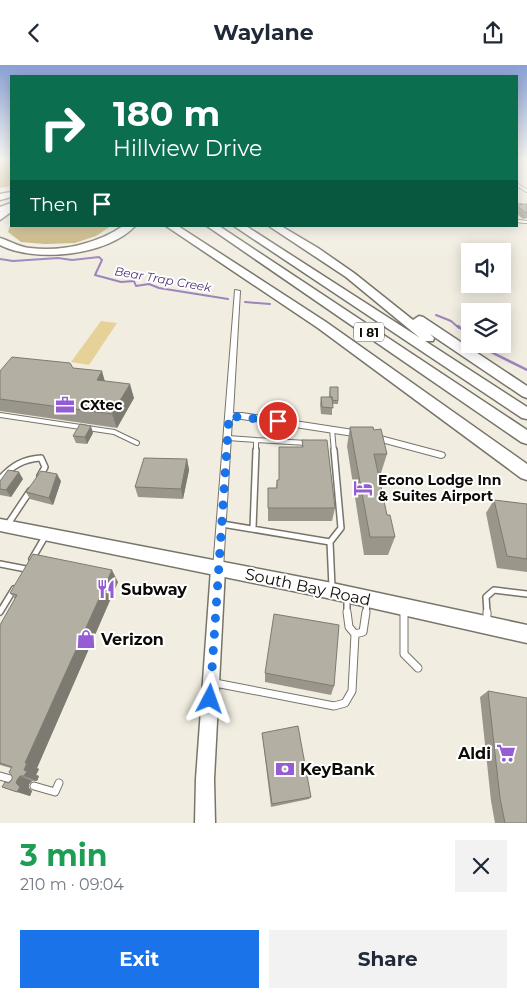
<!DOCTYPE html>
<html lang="en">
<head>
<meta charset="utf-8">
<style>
  :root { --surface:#fff; --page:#f2f2f3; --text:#1f2937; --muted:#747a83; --accent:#1a73e8 }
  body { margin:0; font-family:Montserrat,sans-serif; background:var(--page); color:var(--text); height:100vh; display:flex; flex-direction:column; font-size:19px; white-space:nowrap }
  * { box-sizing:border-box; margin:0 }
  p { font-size:16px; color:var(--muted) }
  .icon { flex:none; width:28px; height:28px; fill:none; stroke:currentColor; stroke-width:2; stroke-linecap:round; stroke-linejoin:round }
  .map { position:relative; height:758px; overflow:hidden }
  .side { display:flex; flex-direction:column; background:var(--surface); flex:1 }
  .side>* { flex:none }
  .hud { position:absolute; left:10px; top:10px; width:508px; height:152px; border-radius:0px; box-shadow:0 2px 12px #0003; background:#0b6e4f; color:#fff; overflow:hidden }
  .fabs { position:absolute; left:461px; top:178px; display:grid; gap:10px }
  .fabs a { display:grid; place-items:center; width:50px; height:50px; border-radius:0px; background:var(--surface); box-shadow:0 2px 12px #0003; font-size:25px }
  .pin { position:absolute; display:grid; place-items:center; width:42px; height:42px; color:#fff; margin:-21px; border:2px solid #fff; border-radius:50%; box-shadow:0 1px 5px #0007 }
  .me { position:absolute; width:55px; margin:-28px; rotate:4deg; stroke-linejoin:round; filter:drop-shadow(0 0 4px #0008) }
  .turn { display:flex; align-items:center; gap:18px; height:105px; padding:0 20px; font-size:22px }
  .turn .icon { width:65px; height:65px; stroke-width:2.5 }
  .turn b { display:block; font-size:35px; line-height:42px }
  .then { display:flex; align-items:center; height:48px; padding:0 20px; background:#0003; gap:10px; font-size:19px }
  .round { display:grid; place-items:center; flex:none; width:52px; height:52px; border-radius:0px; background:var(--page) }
  .summary { display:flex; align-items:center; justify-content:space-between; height:85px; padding:0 20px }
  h1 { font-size:30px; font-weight:700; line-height:38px; color:#1e9e55 }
  .primary-button { display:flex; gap:10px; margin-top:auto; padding:10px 20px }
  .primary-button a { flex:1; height:58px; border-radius:0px; background:var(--accent); color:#fff; font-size:20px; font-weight:700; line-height:58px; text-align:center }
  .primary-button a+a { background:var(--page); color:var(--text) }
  header { display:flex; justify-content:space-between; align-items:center; height:65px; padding:0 20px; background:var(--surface); font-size:22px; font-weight:700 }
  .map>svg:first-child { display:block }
  .green { fill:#e6d299 }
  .forest { fill:#c3ae71 }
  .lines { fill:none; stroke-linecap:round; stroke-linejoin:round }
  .stream-far1 { stroke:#9d85bc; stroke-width:2 }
  .stream { stroke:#9d85bc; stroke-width:2.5 }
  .service-far3-casing { stroke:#787469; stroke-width:4 }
  .service-far2-casing { stroke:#787469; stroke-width:6 }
  .service-far1-casing { stroke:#787469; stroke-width:8 }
  .service-casing { stroke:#787469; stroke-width:9 }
  .minor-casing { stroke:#787469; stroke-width:2 }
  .tertiary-casing { stroke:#787469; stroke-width:3 }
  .secondary-casing { stroke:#787469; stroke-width:3 }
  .motorway-casing { stroke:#787469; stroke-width:3 }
  .service-far3 { stroke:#fff; stroke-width:2.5 }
  .service-far2 { stroke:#fff; stroke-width:4 }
  .service-far1 { stroke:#fff; stroke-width:5 }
  .service { stroke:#fff; stroke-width:7 }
  .minor { fill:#fff; fill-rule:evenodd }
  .tertiary { fill:#fff; fill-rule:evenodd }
  .secondary { fill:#fff; fill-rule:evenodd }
  .motorway { fill:#fff; fill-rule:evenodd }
  .wall { fill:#9a968c }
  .shaded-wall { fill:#7d7a72 }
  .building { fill:#b3afa3; stroke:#7d7a72 }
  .route { stroke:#1a73e8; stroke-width:9; stroke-dasharray:0 16.2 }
  .labels { text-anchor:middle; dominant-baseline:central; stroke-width:4; stroke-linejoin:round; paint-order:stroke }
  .far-water-label { font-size:12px; font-style:italic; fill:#503074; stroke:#fff }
  .shield { fill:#fff; stroke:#565451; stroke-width:1 }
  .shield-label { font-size:12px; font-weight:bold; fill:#0d0b07 }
  .poi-label { font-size:14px; font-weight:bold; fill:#0d0b07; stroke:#fff; text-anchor:start }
  .near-street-label { font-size:16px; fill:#0d0b07; stroke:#fff }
  .near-poi-label { font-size:16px; font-weight:bold; fill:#0d0b07; stroke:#fff; text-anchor:start }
</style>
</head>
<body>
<header><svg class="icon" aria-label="back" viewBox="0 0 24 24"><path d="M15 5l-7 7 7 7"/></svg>Waylane<svg class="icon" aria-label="share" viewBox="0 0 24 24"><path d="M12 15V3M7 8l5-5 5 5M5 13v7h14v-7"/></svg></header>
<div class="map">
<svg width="527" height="758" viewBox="0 0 527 758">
  <rect width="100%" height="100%" fill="#f1ede1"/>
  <path class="green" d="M101 256 117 258 89 300 71 297Z"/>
  <path class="forest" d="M0 94H11V121L0 123Z
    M11 158V161H111L96 171 75 178 45 179 21 177 8 167Z"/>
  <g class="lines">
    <path class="stream-far1" d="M0 194 13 196 58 193 72 195 99 192 102 195 95 210 121 217 134 216 136 221 149 219 159 223 228 234
      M245 237 270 239
      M436 250 451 256 459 263"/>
    <path class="stream" d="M458 261 470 271
      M480 279 491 287 527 305"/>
    <g class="service-far3-casing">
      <path id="service-far3" d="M516 119 527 126
        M516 139 527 142
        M516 156 527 157"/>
    </g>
    <g class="service-far2-casing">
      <path id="service-far2" d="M0 350 114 367 137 378
        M332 364 334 387
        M228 373 256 375V387
        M256 375 307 378"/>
    </g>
    <g class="service-far1-casing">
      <path id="service-far1" d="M0 414C12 401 23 394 41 393L45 402 40 411
        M8 459 30 426
        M222 459 330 477 332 522
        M253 463 256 385
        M330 477 341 463 334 385
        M32 494 46 470
        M0 499 26 504
        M404 545V548
        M0 547 14 524
        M347 548V534
        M366 548 367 537
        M487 548 486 532 494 525 527 529"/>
    </g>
    <g class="service-casing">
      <path id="service" d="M347 547 349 562 355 569 363 567 366 547
        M404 547V589L418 603
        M487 547V556
        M215 618 334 641 345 638 352 626 355 569
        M0 711 18 716
        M34 721 55 727 59 718"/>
    </g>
    <g class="minor-casing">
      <path id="minor" d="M235 225 240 226 233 348H242L360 366 364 369 360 372 242 354H232L223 504 222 508 218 509 214 508 213 504Z
        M373 369 441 387 444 388 445 390 444 392 441 393 370 374 369 372Z"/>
    </g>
    <g class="tertiary-casing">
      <path id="tertiary" d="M218 498 223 499 225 504 214 714 215 758H195L196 714 211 504 213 499Z"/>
    </g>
    <g class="secondary-casing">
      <path id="secondary" d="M11 138V142L0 147V142Z
        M0 454 332 518 527 560V578L332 534 0 466Z"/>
    </g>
    <g class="motorway-casing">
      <path id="motorway" d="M11 127V132L0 135V129Z
        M11 140V147L0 155V147Z
        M123 161H135C107 191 35 198 0 180V173C10 176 19 182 30 183 61 187 97 179 123 161Z
        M166 161H178L326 257 527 399V415L521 413 318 263Z
        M207 161H219L527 365V379L521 377Z
        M234 161H246L420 273 346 212 269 161H281L318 183 354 208 413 255 419 251 423 252 527 321V333L522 331 430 269 434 273 433 276H425L527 342V354L522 353Z"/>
    </g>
    <use href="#service-far3" class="service-far3"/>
    <use href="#service-far2" class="service-far2"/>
    <use href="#service-far1" class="service-far1"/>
    <use href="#service" class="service"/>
    <use href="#minor" class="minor"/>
    <use href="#tertiary" class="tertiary"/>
    <use href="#secondary" class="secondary"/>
    <use href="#motorway" class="motorway"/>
  </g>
  <path class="wall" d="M527 139V153L523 154 516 148V140Z
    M73 303 105 316 134 333 117 363 0 346V306Z
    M330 322 338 336V339H332V350L321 349 320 339 321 332H329Z
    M350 362 387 389 381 408H378L387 450 395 472 388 490H364L347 381Z
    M93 368 87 379 76 378 73 371Z
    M302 375 335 443 332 456H268V423H276L277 415H279V382H302Z
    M187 394 189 405 183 434 138 432 135 422Z
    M23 414 11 432 0 430V416Z
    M61 416 53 440 30 434 26 427Z
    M494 435 527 439V507L497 503 486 448Z
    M118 517 37 703 39 704 36 710 39 711 37 716H32L29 719V723L32 726 30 731 2 722 12 714V711L11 703 0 700V560L15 534 10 528Z
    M265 608 334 621 331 630 265 617Z
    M488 626 527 758H495L491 736 480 632Z
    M262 668 311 732 309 734 271 742Z"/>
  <path class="shaded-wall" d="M102 306 106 320 97 315Z
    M130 319 134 333 117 363 112 349Z
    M91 361 93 368 87 379 85 372Z
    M187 394 189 405 183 434 181 424Z
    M19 407 23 414 11 432 6 425Z
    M57 409 61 416 53 440 49 433Z
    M112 505 118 517 37 703 39 704 36 710 39 711 37 716 24 711 25 698Z
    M20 711 32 716 29 719V723L32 726 30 731 17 727V715Z"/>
  <path class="building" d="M527 139V147L526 148 516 140Z
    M12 292 70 298 73 303 102 306 97 315 130 319 112 349 0 334V306Z
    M330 322H338V336L332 335V332H330Z
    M321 332H332L333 343 322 342Z
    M80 359 91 361 85 372 73 371Z
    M350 362H373L374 365 381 364 387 389H374L387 450H390L395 472H370Z
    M302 375H327L335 443H268V423H277V415H279V382H303Z
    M144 393 187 394 181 424 135 422Z
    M8 405 19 407 6 425 0 424V416Z
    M41 406 57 409 49 433 26 427Z
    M494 435 527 439V494L507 491Z
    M33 489 112 505 25 698H27L24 705 27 706 24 711H20L17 715 16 718 20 722 17 727 2 722 5 717 9 718 12 714V711L9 707 12 702 0 698V560L17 530 10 528Z
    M274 549 339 560 334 621 265 608Z
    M488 626 527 633V758H505L500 733Z
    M298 661 311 732 272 739 262 668Z"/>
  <linearGradient id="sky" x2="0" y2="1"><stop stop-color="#8aa1d6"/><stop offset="0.47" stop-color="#f9f7f2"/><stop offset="1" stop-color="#f9f7f2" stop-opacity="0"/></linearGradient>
  <rect width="527" height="200" fill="url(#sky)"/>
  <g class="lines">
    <path class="route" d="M210 634 229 351 278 356"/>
  </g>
  <defs>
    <g id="office-bare" transform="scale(1.5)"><path d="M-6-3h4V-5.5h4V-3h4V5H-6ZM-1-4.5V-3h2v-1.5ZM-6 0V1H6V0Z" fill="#965cd4" stroke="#fff" stroke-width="2.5" paint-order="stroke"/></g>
    <g id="hotel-bare" transform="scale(1.5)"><path d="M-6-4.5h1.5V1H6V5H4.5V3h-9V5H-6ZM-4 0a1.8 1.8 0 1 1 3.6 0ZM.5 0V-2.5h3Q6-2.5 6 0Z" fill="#965cd4" stroke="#fff" stroke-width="2.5" paint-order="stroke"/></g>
    <g id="restaurant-bare" transform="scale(1.5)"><path d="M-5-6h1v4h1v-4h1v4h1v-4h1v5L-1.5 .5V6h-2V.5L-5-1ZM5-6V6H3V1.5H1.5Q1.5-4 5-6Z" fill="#965cd4" stroke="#fff" stroke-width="2.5" paint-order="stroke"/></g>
    <g id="shop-bare" transform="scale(1.5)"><path d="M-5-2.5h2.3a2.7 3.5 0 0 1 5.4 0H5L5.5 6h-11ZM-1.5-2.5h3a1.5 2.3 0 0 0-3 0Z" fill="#965cd4" stroke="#fff" stroke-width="2.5" paint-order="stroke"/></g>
    <g id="supermarket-bare" transform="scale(1.5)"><path d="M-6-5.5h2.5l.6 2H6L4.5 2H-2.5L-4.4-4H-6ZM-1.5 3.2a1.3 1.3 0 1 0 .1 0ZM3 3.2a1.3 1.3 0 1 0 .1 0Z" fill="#965cd4" stroke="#fff" stroke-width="2.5" paint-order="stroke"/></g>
    <g id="bank-bare" transform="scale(1.5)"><path d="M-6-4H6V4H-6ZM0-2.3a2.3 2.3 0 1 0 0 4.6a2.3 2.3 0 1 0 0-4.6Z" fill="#965cd4" stroke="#fff" stroke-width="2.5" paint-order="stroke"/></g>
  </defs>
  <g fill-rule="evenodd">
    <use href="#office-bare" x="65" y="340"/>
    <use href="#hotel-bare" x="363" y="423"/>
    <use href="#restaurant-bare" x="106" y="524"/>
    <use href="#shop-bare" x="86" y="574"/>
    <use href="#supermarket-bare" x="506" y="688"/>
    <use href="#bank-bare" x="285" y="704"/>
  </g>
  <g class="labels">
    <g class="far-water-label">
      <text transform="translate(163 214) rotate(10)">Bear Trap Creek</text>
    </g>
    <rect class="shield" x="354" y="257.5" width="30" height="19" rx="4"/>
    <g class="shield-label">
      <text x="369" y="267">I 81</text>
    </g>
    <g class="poi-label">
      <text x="80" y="340">CXtec</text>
      <text x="378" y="415">Econo Lodge Inn<tspan x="378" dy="16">&amp; Suites Airport</tspan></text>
    </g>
    <g class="near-street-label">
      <text transform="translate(308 522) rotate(12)">South Bay Road</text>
    </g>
    <g class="near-poi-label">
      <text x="121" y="524">Subway</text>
      <text x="101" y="574">Verizon</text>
      <text x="491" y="688" text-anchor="end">Aldi</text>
      <text x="300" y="704">KeyBank</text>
    </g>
  </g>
</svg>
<div class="fabs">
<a><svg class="icon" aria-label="sound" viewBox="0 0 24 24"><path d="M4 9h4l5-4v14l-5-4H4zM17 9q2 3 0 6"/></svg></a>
<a><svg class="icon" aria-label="layers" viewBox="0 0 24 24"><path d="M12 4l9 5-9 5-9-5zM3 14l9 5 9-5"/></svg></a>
</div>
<div class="pin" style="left:278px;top:356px;background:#d93025"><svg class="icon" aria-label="arrive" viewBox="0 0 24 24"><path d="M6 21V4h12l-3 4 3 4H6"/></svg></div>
<svg class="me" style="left:210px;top:634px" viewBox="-20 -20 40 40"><path d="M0-17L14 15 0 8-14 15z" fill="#1a73e8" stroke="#fff" stroke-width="4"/></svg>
<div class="hud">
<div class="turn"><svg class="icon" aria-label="right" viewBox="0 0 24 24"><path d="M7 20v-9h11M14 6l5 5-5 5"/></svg><div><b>180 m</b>Hillview Drive</div></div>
<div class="then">Then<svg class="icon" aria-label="arrive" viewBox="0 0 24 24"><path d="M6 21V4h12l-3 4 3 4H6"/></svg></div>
</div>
</div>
<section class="side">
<div class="summary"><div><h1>3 min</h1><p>210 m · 09:04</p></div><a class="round"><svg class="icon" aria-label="close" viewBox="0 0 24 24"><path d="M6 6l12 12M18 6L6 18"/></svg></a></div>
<div class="primary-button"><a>Exit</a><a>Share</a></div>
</section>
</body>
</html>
